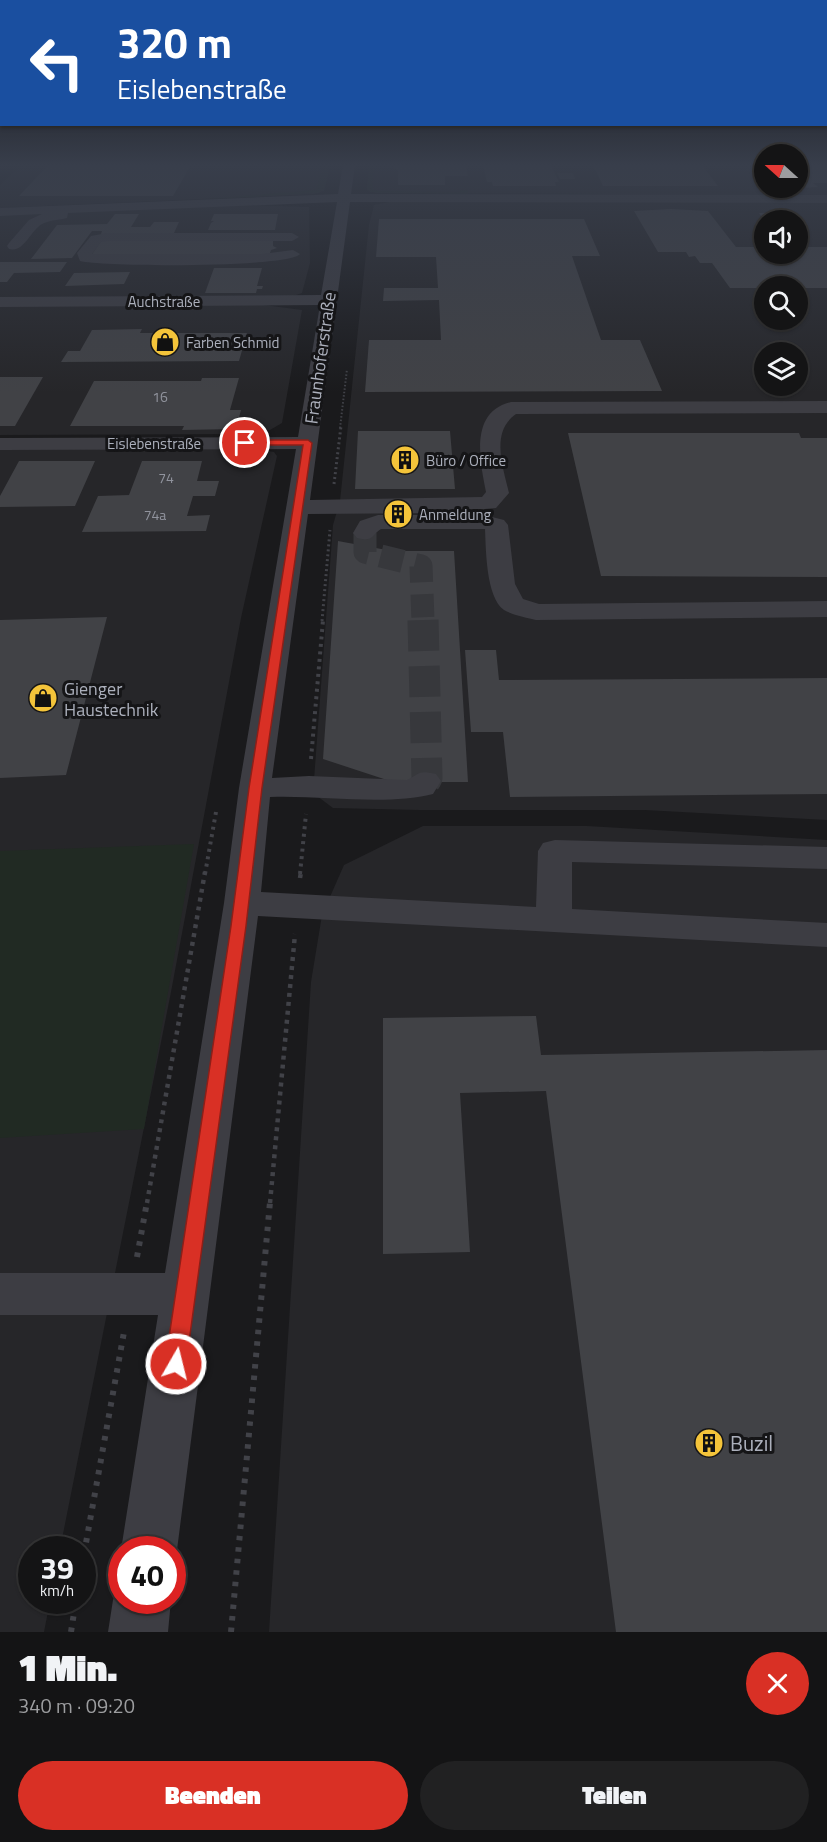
<!DOCTYPE html>
<html lang="de">
<head>
<meta charset="utf-8">
<style>
  :root { --surface:#141415; --page:#212122; --text:#f1f3f6; --muted:#9d9ea0; --line:#333334; --accent:#d93025 }
  body { margin:0; font-family:"Titillium Web",sans-serif; background:var(--page); color:var(--text); height:100vh; display:flex; flex-direction:column; font-size:22px; white-space:nowrap }
  * { box-sizing:border-box; margin:0 }
  p { font-size:20px; color:var(--muted) }
  .icon { flex:none; width:33px; height:33px; fill:none; stroke:currentColor; stroke-width:2; stroke-linecap:round; stroke-linejoin:round }
  .map { position:relative; height:1632px; overflow:hidden }
  .sheet { display:flex; flex-direction:column; background:var(--surface); flex:1 }
  .sheet>* { flex:none }
  .hud { position:absolute; left:0px; top:0px; width:828px; height:126px; box-shadow:0 2px 4px #0004,0 0 0 2px var(--line); background:#1a4fa0; color:#fff; overflow:hidden }
  .needle { width:39px; rotate:291deg }
  .fabs { position:absolute; left:754px; top:144px; display:grid; gap:12px }
  .fabs a { display:grid; place-items:center; width:54px; height:54px; border-radius:50%; background:var(--surface); box-shadow:0 2px 4px #0004,0 0 0 2px var(--line); font-size:30px }
  .speed { position:absolute; left:18px; top:1536px; display:flex; gap:12px; font-size:30px; font-weight:700; text-align:center }
  .speed>* { display:grid; place-content:center; width:78px; height:78px; border-radius:50%; background:var(--surface); box-shadow:0 2px 4px #0004,0 0 0 2px var(--line); line-height:1 }
  .speed small { font-size:15px; font-weight:400 }
  .speed .limit { border:9px solid #d22; background:#fff; color:#111 }
  .pin { position:absolute; display:grid; place-items:center; width:51px; height:51px; color:#fff; margin:-26px; border:3px solid #fff; border-radius:50%; box-shadow:0 2px 6px #0007 }
  .me { position:absolute; width:66px; margin:-33px; rotate:8deg; stroke-linejoin:round; filter:drop-shadow(0 0 4px #0008) }
  .turn { display:flex; align-items:center; gap:21px; height:126px; padding:0 18px; font-size:27px }
  .turn .icon { width:78px; height:78px; stroke-width:2.5 }
  .turn b { display:block; font-size:42px; line-height:51px }
  .round { display:grid; place-items:center; flex:none; width:63px; height:63px; border-radius:32px; background:var(--page) }
  .head { display:flex; align-items:center; justify-content:space-between; height:102px; padding:0 18px }
  h1 { font-size:36px; font-weight:800; line-height:45px }
  .primary-button { display:flex; gap:12px; margin-top:auto; padding:12px 18px }
  .primary-button a { flex:1; height:69px; border-radius:36px; background:var(--accent); color:#fff; font-size:24px; font-weight:800; line-height:69px; text-align:center }
  .primary-button a+a { background:var(--page); color:var(--text) }
  .map>svg:first-child { display:block }
  .built { fill:#262629; fill-rule:evenodd }
  .green { fill:#212a23 }
  .building { fill:#414246 }
  .lines { fill:none; stroke-linecap:round; stroke-linejoin:round }
  .minor-tunnel-far1 { stroke:#37383c; stroke-width:23; stroke-dasharray:23 12; stroke-linecap:butt }
  .minor-tunnel { stroke:#37383c; stroke-width:31; stroke-dasharray:31 15; stroke-linecap:butt }
  .path-far5 { stroke:#414248; stroke-width:1.5; stroke-dasharray:1.5 1.5; stroke-linecap:butt }
  .path-far4 { stroke:#414248; stroke-width:2; stroke-dasharray:1.5 2; stroke-linecap:butt }
  .path-far3 { stroke:#414248; stroke-width:3; stroke-dasharray:2 3; stroke-linecap:butt }
  .path-far2 { stroke:#414248; stroke-width:4; stroke-dasharray:3 4.5; stroke-linecap:butt }
  .path-far1 { stroke:#414248; stroke-width:4.5; stroke-dasharray:4 5; stroke-linecap:butt }
  .path { stroke:#414248; stroke-width:6; stroke-dasharray:4.5 7; stroke-linecap:butt }
  .minor { fill:#3d3d43; fill-rule:evenodd }
  .route { fill:#d93025; stroke:#8d1f18; stroke-width:1.5 }
  .labels { text-anchor:middle; dominant-baseline:central; stroke-width:6; stroke-linejoin:round; paint-order:stroke }
  .far-number-label { font-size:14px; fill:#91949e }
  .far-street-label { font-size:15px; fill:#acb0bc; stroke:#151517 }
  .far-poi-label { font-size:15px; fill:#acb0bc; stroke:#151517; text-anchor:start }
  .street-label { font-size:18px; fill:#acb0bc; stroke:#151517 }
  .poi-label { font-size:18px; fill:#acb0bc; stroke:#151517; text-anchor:start }
  .near-poi-label { font-size:21px; fill:#acb0bc; stroke:#151517; text-anchor:start }
</style>
</head>
<body>
<div class="map">
<svg width="827" height="1632" viewBox="0 0 827 1632">
  <rect width="100%" height="100%" fill="#1a1a1c"/>
  <path class="built" d="M21 165H330L324 191 313 194 0 208V185Z
    M369 165H765V188H798V165H827V195L376 193 367 190Z
    M827 200V820L645 810H419L333 808 313 793 333 525 340 501 369 225 374 205 394 201ZM765 220H798V254H765ZM765 286H798V320H765ZM765 352H798V386H765Z
    M244 205 309 207 310 263 302 293 293 296 0 298V215Z
    M0 304 264 305 302 310 282 423 270 430 243 434 0 435Z
    M223 448 262 450 274 452 277 456 241 618 171 992 60 1549 32 1550V1600L50 1601 44 1632H0V450Z
    M423 826H587L827 840V1632H269L311 982 322 915 344 865Z"/>
  <path class="green" d="M323 165H330L325 187 319 193 207 199 316 190Z
    M369 165H374L373 189 377 191 460 192V190H468V194L370 192 367 188Z
    M194 844 144 1129 0 1138V851Z"/>
  <path class="building" d="M48 165H191L173 196H19Z
    M394 165H466L468 176H445V185H398V169H394Z
    M483 165H551L559 182H555L556 186H493L492 182H487Z
    M593 165H702L718 186H603Z
    M798 165H827V183H813L818 187 798 188Z
    M557 173H573L575 179H560Z
    M671 209 708 211 736 247H765V254H798V247H827V288H730L712 263H700L695 256 689 257 686 252H658L634 211Z
    M759 213H782L788 220H764Z
    M115 214H139L131 227H150L154 222H179L174 233 101 234 102 231H92L72 258 31 259 57 225 107 224Z
    M214 214H278L275 230H208L211 223 214 221H211Z
    M379 219H584L600 256H572L601 340H640L662 391 365 392 369 340H441L439 300 383 301 384 288H438L436 257H376Z
    M273 240V246L277 248 271 250 269 256 90 257 101 241Z
    M0 262H67L60 272 14 273 7 282H0Z
    M214 268H262L257 286H263L262 289H257L256 293H205Z
    M130 272 124 284 65 286 74 273Z
    M142 329 140 333H247L239 361 61 362 68 351H80L92 330Z
    M0 377H43L15 426H0Z
    M202 378H239L230 410H241L236 429 182 430 184 426H70L94 381H201Z
    M358 431H450L455 489H355Z
    M568 433H799L801 438H827V577L601 576Z
    M19 461H95L75 506 0 507V496Z
    M142 461H202L197 481H219L215 496H193L187 516 210 515 206 531 82 532 98 496 129 495Z
    M338 541 392 551H454L468 782H393L323 759Z
    M107 617 66 775 0 778V620Z
    M465 650H496L499 680 827 678V794L510 797 503 732H471Z
    M536 1016 541 1055 827 1050V1632H616L546 1091 460 1093 470 1252 383 1254V1018Z"/>
  <g class="lines">
    <path class="minor-tunnel-far1" d="M365 533V552L421 566 423 621"/>
    <path class="minor-tunnel" d="M423 620 427 778 425 781"/>
    <path class="path-far5" d="M387 166H394"/>
    <path class="path-far4" d="M340 428 347 369"/>
    <path class="path-far3" d="M334 484 341 426
      M322 621 330 530"/>
    <path class="path-far2" d="M311 759 323 620
      M205 874 216 812
      M300 874 306 814"/>
    <path class="path-far1" d="M300 878 301 872
      M147 1203 205 872
      M270 1203 295 934"/>
    <path class="path" d="M137 1257 147 1202
      M82 1565 124 1332
      M71 1632 76 1600
      M231 1632 270 1202"/>
    <path class="minor" d="M343 165H355L351 194 827 195V203L350 202 310 500 482 497 486 492C480 461 469 412 511 402L827 401V413L516 414C490 432 503 467 509 493L496 508 440 513 308 514 272 778 309 776 407 780C421 773 418 770 436 774L441 781 433 794C386 806 321 795 270 797L261 892 536 907 538 851 543 843 555 840 827 847V869L572 862V909L827 923V947L258 916 177 1550 172 1562V1550H122V1552L121 1550 158 1315H0V1273H165L224 903 239 788 296 449 0 450V438L298 437 320 305 0 307V297L321 295 337 202 68 213 67 218C59 220 50 220 42 224 30 231 24 253 9 249L7 246 9 243 29 220 42 214 0 216V208L338 194Z
      M107 233H292L299 237 292 241H107L101 242 92 254H262L293 250 300 254C288 268 104 267 80 261L77 253 91 236Z
      M378 515H484L504 520 508 525 515 584 523 599 539 604 827 601V617L536 620C527 618 513 615 504 610 486 597 486 550 485 529H381C370 536 374 542 357 538L353 533 360 521Z
      M121 1579 122 1600H171L168 1632H108L113 1600Z"/>
  </g>
  <linearGradient id="sky" x2="0" y2="1"><stop stop-color="#0e0e0f"/><stop offset="0.42" stop-color="#383e4b"/><stop offset="1" stop-color="#383e4b" stop-opacity="0"/></linearGradient>
  <rect width="827" height="393" fill="url(#sky)"/>
  <path class="route" d="M308 440 312 443 262 788 246 926 186 1364 183 1371 176 1374 168 1371 165 1364 231 926 249 788 303 445H245L241 443 245 440Z"/>
  <defs>
    <g id="shop-disc" transform="scale(1.5)"><circle r="9.5" fill="#f4c43a" stroke="#151517"/><path d="M-5-2.5h2.3a2.7 3.5 0 0 1 5.4 0H5L5.5 6h-11ZM-1.5-2.5h3a1.5 2.3 0 0 0-3 0Z" fill="#111"/></g>
    <g id="building-disc" transform="scale(1.5)"><circle r="9.5" fill="#f4c43a" stroke="#151517"/><path d="M-4-6H4V6H1V3H-1V6H-4ZM-2.5-4.3h1.7v1.8h-1.7ZM.8-4.3h1.7v1.8H.8ZM-2.5-1h1.7V.8h-1.7ZM.8-1h1.7V.8H.8Z" fill="#111"/></g>
  </defs>
  <g fill-rule="evenodd">
    <use href="#shop-disc" x="165" y="342"/>
    <use href="#building-disc" x="405" y="460"/>
    <use href="#building-disc" x="398" y="514"/>
    <use href="#shop-disc" x="43" y="698"/>
    <use href="#building-disc" x="709" y="1443"/>
  </g>
  <g class="labels">
    <g class="far-number-label">
      <text x="160" y="396">16</text>
      <text x="166" y="477">74</text>
      <text x="155" y="514">74a</text>
    </g>
    <g class="far-street-label">
      <text x="164" y="301">Auchstraße</text>
      <text x="154" y="443">Eislebenstraße</text>
    </g>
    <g class="far-poi-label">
      <text x="186" y="342">Farben Schmid</text>
      <text x="426" y="460">Büro / Office</text>
      <text x="419" y="514">Anmeldung</text>
    </g>
    <g class="street-label">
      <text transform="translate(320 358) rotate(-82)">Fraunhoferstraße</text>
    </g>
    <g class="poi-label">
      <text x="64" y="688">Gienger<tspan x="64" dy="21">Haustechnik</tspan></text>
    </g>
    <g class="near-poi-label">
      <text x="730" y="1443">Buzil</text>
    </g>
  </g>
</svg>
<div class="fabs">
<a><svg class="needle" viewBox="-14 -14 28 28"><path d="M0-13l5 13h-10z" fill="#e53935"/><path d="M0 13l5-13h-10z" fill="#9d9ea0"/></svg></a>
<a><svg class="icon" aria-label="sound" viewBox="0 0 24 24"><path d="M4 9h4l5-4v14l-5-4H4zM17 9q2 3 0 6"/></svg></a>
<a><svg class="icon" aria-label="search" viewBox="0 0 24 24"><circle cx="10" cy="10" r="6"/><path d="M15 15l6 6"/></svg></a>
<a><svg class="icon" aria-label="layers" viewBox="0 0 24 24"><path d="M12 4l9 5-9 5-9-5zM3 14l9 5 9-5"/></svg></a>
</div>
<div class="speed"><div>39<small>km/h</small></div><div class="limit">40</div></div>
<div class="pin" style="left:245px;top:443px;background:#d93025"><svg class="icon" aria-label="arrive" viewBox="0 0 24 24"><path d="M6 21V4h12l-3 4 3 4H6"/></svg></div>
<svg class="me" style="left:176px;top:1364px" viewBox="-20 -20 40 40"><circle r="17" fill="#d93025" stroke="#fff" stroke-width="3"/><path d="M0-11L8 9 0 5-8 9z" fill="#fff"/></svg>
<div class="hud">
<div class="turn"><svg class="icon" aria-label="left" viewBox="0 0 24 24"><path d="M17 20v-9H6M10 6l-5 5 5 5"/></svg><div><b>320 m</b>Eislebenstraße</div></div>
</div>
</div>
<section class="sheet">
<div class="head"><div><h1>1 Min.</h1><p>340 m · 09:20</p></div><a class="round" style="background:#d93025;color:#fff"><svg class="icon" aria-label="close" viewBox="0 0 24 24"><path d="M6 6l12 12M18 6L6 18"/></svg></a></div>
<div class="primary-button"><a>Beenden</a><a>Teilen</a></div>
</section>
</body>
</html>
